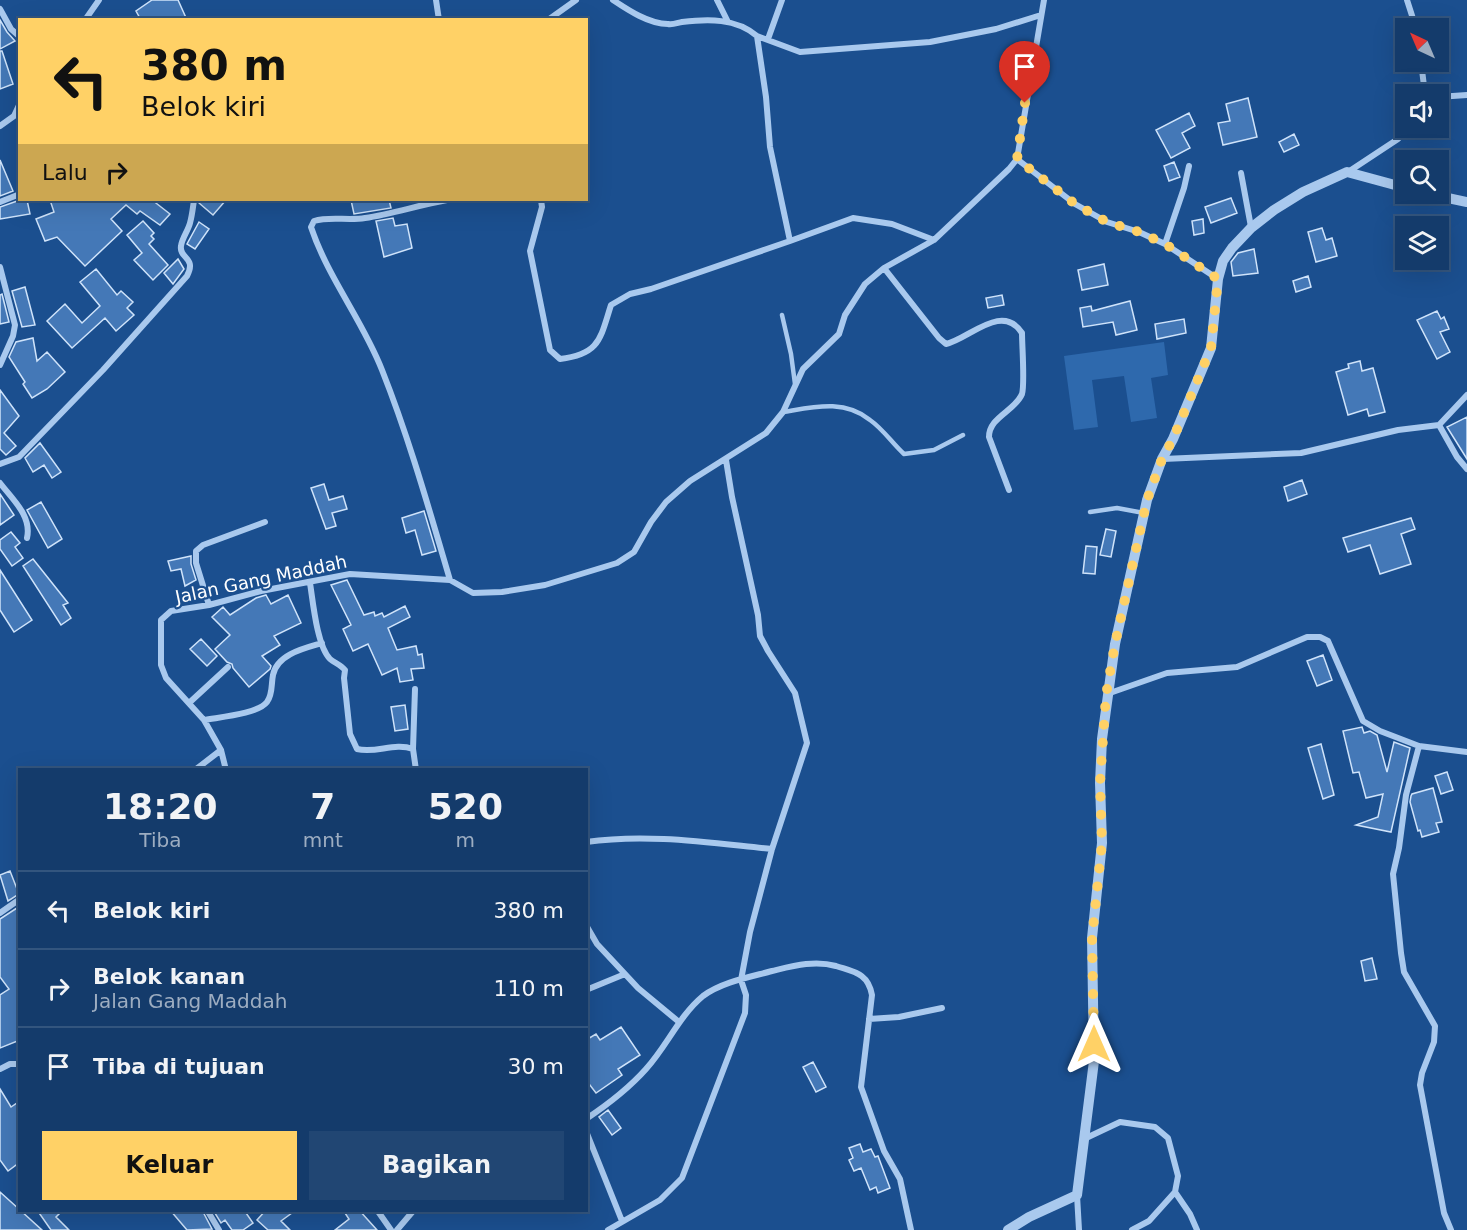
<!DOCTYPE html>
<html lang="id">
<head>
<meta charset="utf-8">
<style>
  :root { --surface:#143b6b; --page:#214673; --text:#f1f3f6; --muted:#9dadc1; --line:#33557e; --accent:#ffd166 }
  body { margin:0; font-family:"DejaVu Sans",sans-serif; background:var(--page); color:var(--text); height:100vh; display:flex; flex-direction:column; font-size:22px; white-space:nowrap }
  * { box-sizing:border-box; margin:0 }
  p { font-size:20px; color:var(--muted) }
  .icon { flex:none; width:33px; height:33px; fill:none; stroke:currentColor; stroke-width:2; stroke-linecap:round; stroke-linejoin:round }
  .map { position:relative; flex:1; overflow:hidden }
  .drawer { position:absolute; left:18px; top:768px; width:570px; height:444px; display:flex; flex-direction:column; background:var(--surface); border-radius:0px; box-shadow:0 6px 24px #0002,0 0 0 2px var(--line) }
  .drawer>* { flex:none }
  .banner { position:absolute; left:18px; top:18px; width:570px; height:183px; border-radius:0px; box-shadow:0 6px 24px #0002,0 0 0 2px var(--line); background:#ffd166; color:#111; overflow:hidden }
  .needle { width:39px; rotate:316deg }
  .buttons { position:absolute; left:1395px; top:18px; display:grid; gap:12px }
  .buttons a { display:grid; place-items:center; width:54px; height:54px; border-radius:0px; background:var(--surface); box-shadow:0 6px 24px #0002,0 0 0 2px var(--line); font-size:30px }
  .pin { position:absolute; display:grid; place-items:center; width:51px; height:51px; color:#fff; margin:-62px -26px; border-radius:50% 50% 50% 0; rotate:-45deg; box-shadow:0 0 6px #0007 }
  .pin .icon { rotate:45deg }
  .me { position:absolute; width:66px; margin:-33px; rotate:0deg; stroke-linejoin:round; filter:drop-shadow(0 0 4px #0008) }
  .turn { display:flex; align-items:center; gap:21px; height:126px; padding:0 24px; font-size:27px }
  .turn .icon { width:78px; height:78px; stroke-width:2.5 }
  .turn b { display:block; font-size:42px; line-height:51px }
  .then { display:flex; align-items:center; height:57px; padding:0 24px; background:#0003; gap:12px; font-size:22px }
  .eta { display:flex; justify-content:space-evenly; align-items:center; height:102px; text-align:center }
  .eta b { font-size:36px; font-weight:700; line-height:42px }
  .cta { display:flex; gap:12px; margin-top:auto; padding:12px 24px }
  .cta a { flex:1; height:69px; border-radius:0px; background:var(--accent); color:#111; font-size:24px; font-weight:700; line-height:69px; text-align:center }
  .cta a+a { background:var(--page); color:var(--text) }
  ul { padding:0; list-style:none }
  li { display:flex; align-items:center; gap:18px; height:78px; padding:0 24px; border-top:2px solid var(--line) }
  li div { flex:1 }
  li b { display:block; font-size:22px }
  li em { font-style:normal }
  .map>svg:first-child { display:block }
  .green { fill:#2e69ad }
  .building { fill:#4478b7; stroke:#cfe3fa; stroke-width:1.5 }
  .lines { fill:none; stroke-linecap:round; stroke-linejoin:round }
  .service { stroke:#a9c9ee; stroke-width:4.5 }
  .minor { stroke:#a9c9ee; stroke-width:6 }
  .tertiary { stroke:#a9c9ee; stroke-width:10 }
  .route { stroke:#ffd166; stroke-width:10; stroke-dasharray:0 18 }
  .labels { text-anchor:middle; dominant-baseline:central; stroke-width:4.5; stroke-linejoin:round; paint-order:stroke }
  .street-label { font-size:18px; fill:#fff; stroke:#1b4f8f }
</style>
</head>
<body>
<div class="map">
<svg width="1467" height="1230" viewBox="0 0 1467 1230">
  <rect width="100%" height="100%" fill="#1b4f8f"/>
  <path class="green" d="M1164 342 1168 375 1151 378 1157 418 1131 422 1124 376 1092 380 1098 427 1074 430 1064 356Z"/>
  <path class="building" d="M152 0H178L187 20H141L136 11Z
    M0 20 7 32 15 41 0 49Z
    M0 51H2L13 84 0 89Z
    M1248 98 1257 137 1223 145 1218 123 1230 121 1226 104Z
    M1189 113 1195 126 1182 133 1190 148 1171 158 1156 130Z
    M1294 134 1299 145 1284 152 1279 142Z
    M0 160 13 191 0 196Z
    M1174 162 1180 177 1169 181 1164 166Z
    M1231 198 1237 213 1211 223 1205 207Z
    M20 200H27L30 214 0 219V207Z
    M50 200H152L170 214 160 225 140 211 137 214 126 205 111 219 122 231 85 266 57 237 45 241 36 219 54 212Z
    M199 200H226L213 215 199 203Z
    M351 200H389L391 208 354 214Z
    M393 218 395 226 407 224 412 248 384 257 376 221Z
    M1203 219 1204 233 1194 235 1192 221Z
    M143 221 154 233 151 236 154 239 149 244 168 265 153 280 134 260 142 253 127 235Z
    M199 222 209 229 195 249 187 244Z
    M1322 228 1326 240 1332 238 1337 256 1316 262 1308 232Z
    M1254 249 1258 273 1233 276 1231 262 1238 253Z
    M178 259 184 269 173 284 164 273Z
    M1104 264 1108 285 1082 290 1078 270Z
    M96 269 117 295 121 291 133 302 127 308 134 315 116 331 105 318 72 348 47 321 65 304 82 323 100 306 80 282Z
    M1308 276 1311 287 1296 292 1293 281Z
    M25 287 35 325 22 327 12 291Z
    M2 294 9 322 0 324V295Z
    M1002 295 1004 305 988 308 986 298Z
    M1130 301 1137 330 1116 335 1113 322 1083 327 1080 308 1091 306 1092 311Z
    M1437 311 1441 319 1444 317 1449 329 1440 332 1450 352 1437 359 1417 320Z
    M1184 319 1186 333 1157 339 1155 324Z
    M33 338 37 361 47 352 65 372 47 389 32 398 23 384 25 382 9 357 16 342Z
    M1360 361 1362 371 1373 368 1385 412 1369 416 1367 409 1348 415 1336 372 1349 368 1348 364Z
    M0 390 19 416 4 433 16 446 6 455 0 449Z
    M1467 417V459L1447 427Z
    M40 443 61 472 52 478 44 465 33 472 25 458Z
    M1302 480 1307 494 1288 501 1284 487Z
    M324 484 329 500 343 496 347 509 332 513 336 526 326 529 311 488Z
    M0 494 14 515 0 525Z
    M41 502 62 539 48 548 27 510Z
    M424 511 436 551 422 555 415 530 406 533 402 518Z
    M1411 518 1415 529 1401 534 1411 564 1380 574 1370 545 1348 552 1343 538Z
    M1106 529 1116 531 1111 557 1100 555Z
    M11 532 20 543 15 547 23 558 12 566 0 549V540Z
    M1086 546 1097 547 1095 574 1083 573Z
    M191 556V564L196 580 185 586 181 569 171 571 168 561Z
    M33 559 68 603 63 605 71 618 61 625 23 566Z
    M0 570 32 620 14 632 0 610Z
    M347 580 364 615 374 612 375 616 382 613 384 617 405 606 410 617 388 628 397 650 416 646 418 655 422 654 424 668 411 669 413 680 400 682 397 668 382 675 368 644 353 651 343 629 351 625 331 585Z
    M266 595 271 604 288 595 301 623 274 636 280 645 262 656 271 666 270 669 249 687 233 668 232 664 227 662 215 649 230 635 212 617 223 607 230 615 256 598Z
    M201 639 217 656 207 666 190 649Z
    M1323 655 1332 680 1317 686 1307 661Z
    M405 705 408 729 395 731 391 707Z
    M1362 727 1364 733 1370 731 1377 735 1387 772 1394 742 1410 748 1391 832 1356 825 1378 817 1383 794 1366 798 1359 772 1353 773 1343 731Z
    M1321 744 1334 795 1323 799 1308 748Z
    M1447 772 1453 790 1441 794 1435 776Z
    M1433 788 1442 822 1436 823 1439 832 1422 837 1420 830 1418 831 1410 802 1411 796 1412 794Z
    M10 871 19 894 8 901 0 875Z
    M20 906V1040L0 1048V995L9 989 0 977V919Z
    M1372 958 1377 979 1365 981 1361 961Z
    M621 1027 640 1055 618 1069 622 1075 596 1093 586 1080V1040L596 1034 600 1040Z
    M813 1062 826 1087 816 1092 803 1067Z
    M0 1089 11 1107 20 1101V1162L8 1171 0 1160Z
    M608 1110 621 1128 612 1135 599 1117Z
    M860 1144 863 1152 871 1149 875 1157 878 1156 890 1188 878 1193 876 1187 870 1190 861 1168 854 1171 849 1160 853 1158 849 1148Z
    M0 1192 20 1210 42 1230H0Z
    M37 1210H63L56 1217 69 1230H51Z
    M170 1210H202L212 1229 187 1230Z
    M213 1210H244L253 1223 243 1230H232L225 1220 221 1223Z
    M266 1210H296L281 1221 290 1230H268L257 1220Z
    M343 1210H359L377 1230H335L349 1219Z"/>
  <g class="lines">
    <path class="service" d="M782 315 791 354 795 384
      M783 412C814 407 844 399 870 420 883 429 892 443 904 454L934 450 963 435
      M1090 512 1117 508 1144 513"/>
    <path class="minor" d="M436 0 439 20
      M613 0C628 10 649 24 668 24 672 25 677 23 682 22 708 19 736 18 757 36
      M717 0 728 22
      M1407 0 1416 28
      M0 9 11 29 20 37
      M85 20 99 0
      M548 20 576 0
      M768 39 782 0
      M1421 62 1425 94
      M1438 97 1467 95
      M0 126 14 116 20 103
      M1017 159 1075 204 1107 222 1139 232 1165 244 1218 279
      M1348 172 1398 139 1408 128
      M1241 173 1251 227
      M447 200C419 205 392 214 365 218 348 221 330 216 314 221L311 227C328 278 363 321 382 370 409 438 429 509 450 580
      M541 200 542 207 530 251 550 350 560 359C600 354 600 339 611 305L630 294 651 289 790 241 770 147 766 97 757 36 800 52 930 42 996 29 1041 15
      M0 202 20 194
      M790 241 853 218 892 224 934 240
      M1165 244 1184 188 1189 166
      M0 267 15 325 13 336 0 365
      M884 268 939 338 946 344C969 339 1002 302 1022 333 1022 346 1025 384 1022 394 1015 411 989 417 989 437L1009 490
      M1439 425 1457 457 1467 469
      M1163 459 1301 453 1398 430 1439 425 1467 395
      M0 464 19 457 103 370 187 276C197 257 179 259 181 246 182 238 188 231 190 223 192 216 193 207 194 200
      M0 483C13 500 32 516 27 538
      M310 583C313 602 317 646 330 659 335 663 341 665 345 670L344 678 350 734 357 749C376 754 394 742 413 749L416 770
      M209 605 196 563V551L203 545 265 522
      M1107 694 1167 673 1237 667 1307 637H1320L1328 641 1363 721 1380 731 1419 746 1467 752
      M189 703 228 667
      M204 720C220 717 258 714 267 702 273 694 271 684 273 675 277 654 305 648 322 643
      M1419 746 1406 795 1399 848 1393 874 1401 953 1404 972 1435 1026 1434 1042 1422 1073 1420 1085 1444 1213 1451 1230
      M413 749 415 689
      M195 770 221 750
      M226 770 221 750 204 720 166 678 161 665V620L171 611 209 605 261 591 350 574 450 580 473 593 502 592 545 585 617 563 634 552 651 522 666 502 690 481 766 433 783 412 803 369 839 334 845 315 865 284 884 268 934 240 1009 169 1017 159 1044 0
      M586 842C648 833 711 843 772 849
      M0 913 20 899
      M586 925 597 944 625 974
      M586 990 625 974 638 988 679 1022
      M869 1019 899 1017 942 1008
      M0 1069 10 1064H20
      M586 1119C607 1105 630 1087 646 1069 667 1046 679 1016 703 996 722 982 750 977 772 971 793 966 814 960 836 966 854 972 868 973 872 995L861 1087 884 1151 900 1179 911 1230
      M586 1131 622 1221
      M1084 1139 1120 1122 1155 1127 1168 1138 1178 1176 1175 1192 1149 1221 1132 1230
      M1175 1192 1190 1214 1197 1230
      M1077 1195 1079 1230
      M207 1210 219 1230
      M377 1210 391 1230
      M397 1230 414 1210
      M608 1230 660 1200 682 1178 745 1013 746 995 741 980 750 932 772 849 807 743 795 693 768 651 760 636 758 615 732 497 726 460"/>
    <path class="tertiary" d="M1429 194 1467 202
      M1008 1230 1029 1217 1077 1195 1094 1061 1092 938 1102 843 1100 783 1102 739 1115 644 1147 500 1162 459 1173 439 1211 348 1218 279 1223 261 1232 248 1251 228 1274 210 1303 192 1347 172 1406 188"/>
  </g>
  <g class="lines">
    <path class="route" d="M1025 103 1017 159 1075 204 1107 222 1139 232 1165 244 1218 279 1211 348 1173 439 1162 459 1147 500 1115 644 1106 695 1100 783 1102 843 1092 938 1094 1044"/>
  </g>
  <g class="labels">
    <g class="street-label">
      <text transform="translate(261 579) rotate(-12)">Jalan Gang Maddah</text>
    </g>
  </g>
</svg>
<div class="buttons">
<a><svg class="needle" viewBox="-14 -14 28 28"><path d="M0-13l5 13h-10z" fill="#e53935"/><path d="M0 13l5-13h-10z" fill="#9dadc1"/></svg></a>
<a><svg class="icon" aria-label="sound" viewBox="0 0 24 24"><path d="M4 9h4l5-4v14l-5-4H4zM17 9q2 3 0 6"/></svg></a>
<a><svg class="icon" aria-label="search" viewBox="0 0 24 24"><circle cx="10" cy="10" r="6"/><path d="M15 15l6 6"/></svg></a>
<a><svg class="icon" aria-label="layers" viewBox="0 0 24 24"><path d="M12 4l9 5-9 5-9-5zM3 14l9 5 9-5"/></svg></a>
</div>
<div class="pin" style="left:1025px;top:103px;background:#d93025"><svg class="icon" aria-label="arrive" viewBox="0 0 24 24"><path d="M6 21V4h12l-3 4 3 4H6"/></svg></div>
<svg class="me" style="left:1094px;top:1044px" viewBox="-20 -20 40 40"><path d="M0-17L14 15 0 8-14 15z" fill="#ffd166" stroke="#fff" stroke-width="4"/></svg>
<div class="banner">
<div class="turn"><svg class="icon" aria-label="left" viewBox="0 0 24 24"><path d="M17 20v-9H6M10 6l-5 5 5 5"/></svg><div><b>380 m</b>Belok kiri</div></div>
<div class="then">Lalu<svg class="icon" aria-label="right" viewBox="0 0 24 24"><path d="M7 20v-9h11M14 6l5 5-5 5"/></svg></div>
</div>
<section class="drawer">
<div class="eta">
<div><b>18:20</b><p>Tiba</p></div>
<div><b>7</b><p>mnt</p></div>
<div><b>520</b><p>m</p></div>
</div>
<ul>
<li><svg class="icon" aria-label="left" viewBox="0 0 24 24"><path d="M17 20v-9H6M10 6l-5 5 5 5"/></svg><div><b>Belok kiri</b></div><em>380 m</em></li>
<li><svg class="icon" aria-label="right" viewBox="0 0 24 24"><path d="M7 20v-9h11M14 6l5 5-5 5"/></svg><div><b>Belok kanan</b><p>Jalan Gang Maddah</p></div><em>110 m</em></li>
<li><svg class="icon" aria-label="arrive" viewBox="0 0 24 24"><path d="M6 21V4h12l-3 4 3 4H6"/></svg><div><b>Tiba di tujuan</b></div><em>30 m</em></li>
</ul>
<div class="cta"><a>Keluar</a><a>Bagikan</a></div>
</section>
</div>
</body>
</html>
